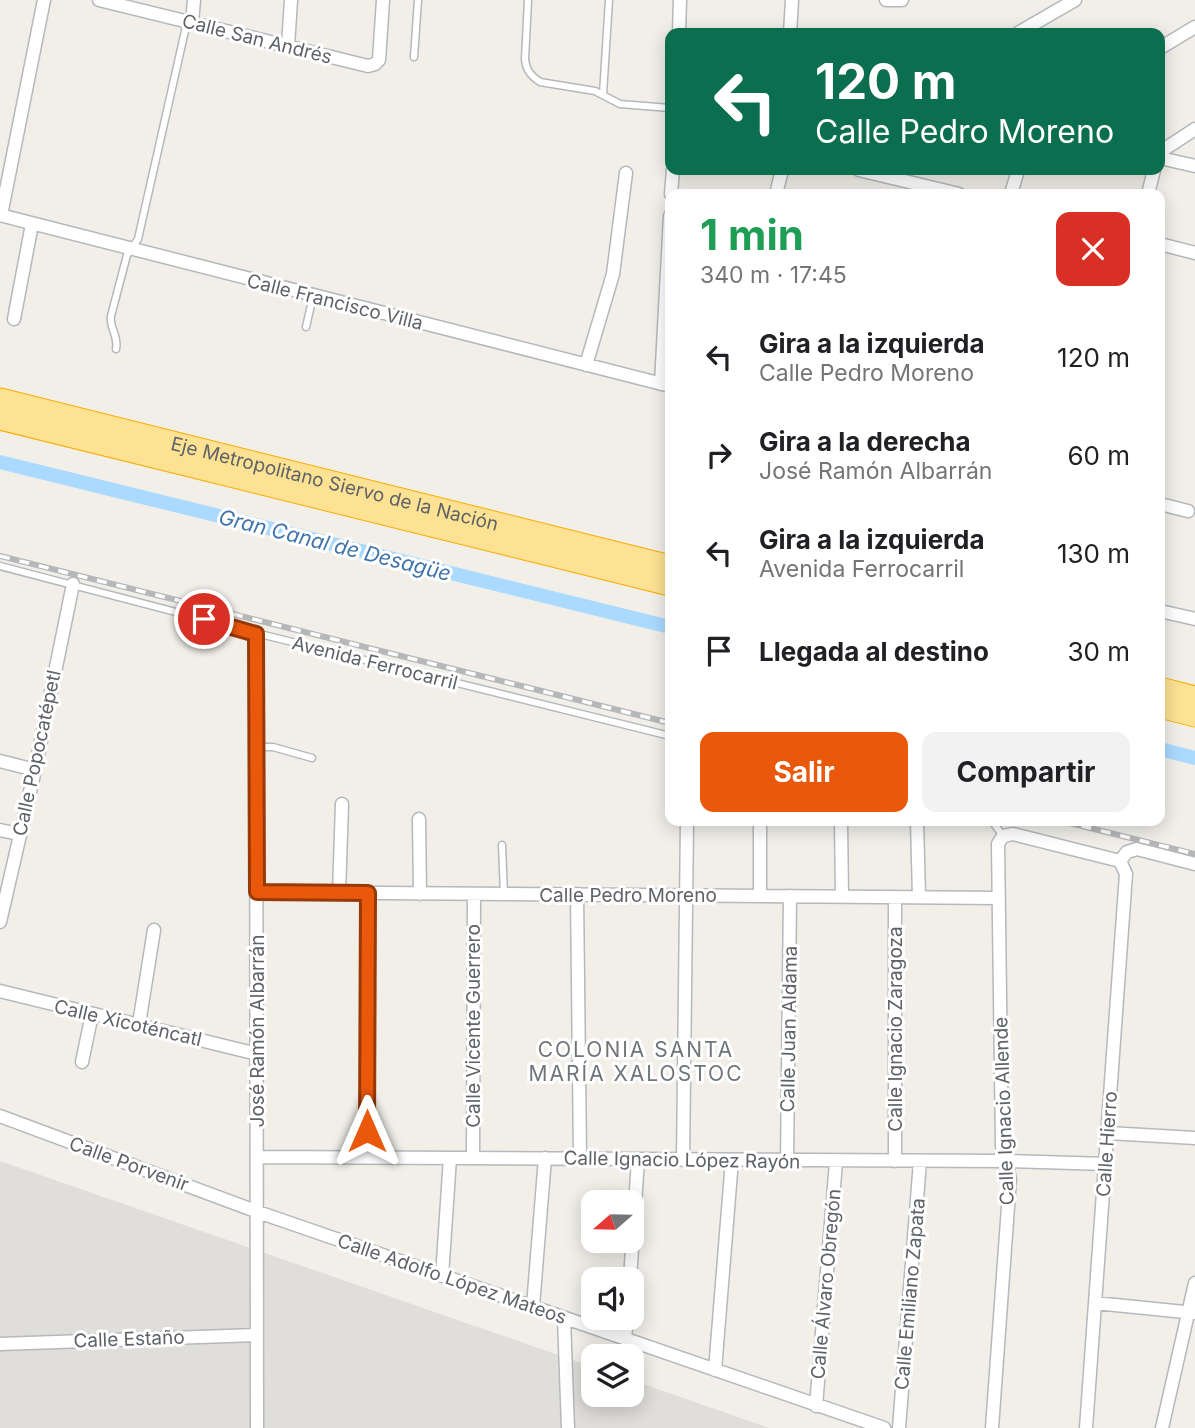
<!DOCTYPE html>
<html lang="es">
<head>
<meta charset="utf-8">
<style>
  :root { --surface:#fff; --page:#f2f2f2; --text:#202124; --muted:#757577; --accent:#ea580c }
  body { margin:0; font-family:Inter,sans-serif; background:var(--page); color:var(--text); height:100vh; display:flex; flex-direction:column; font-size:26px; white-space:nowrap }
  * { box-sizing:border-box; margin:0 }
  p { font-size:23px; color:var(--muted) }
  .icon { flex:none; width:38px; height:38px; fill:none; stroke:currentColor; stroke-width:2; stroke-linecap:round; stroke-linejoin:round }
  .map { position:relative; flex:1; overflow:hidden }
  .sheet { position:absolute; left:665px; top:189px; width:500px; height:637px; display:flex; flex-direction:column; background:var(--surface); border-radius:14px; box-shadow:0 4px 18px #0003 }
  .sheet>* { flex:none }
  .top-card { position:absolute; left:665px; top:28px; width:500px; height:147px; border-radius:14px; box-shadow:0 4px 18px #0003; background:#0b6e4f; color:#fff; overflow:hidden }
  .needle { width:46px; rotate:250deg }
  .fabs { position:absolute; left:581px; top:1190px; display:grid; gap:14px }
  .fabs a { display:grid; place-items:center; width:63px; height:63px; border-radius:14px; background:var(--surface); box-shadow:0 4px 18px #0003; font-size:35px }
  .pin { position:absolute; display:grid; place-items:center; width:60px; height:60px; color:#fff; margin:-30px; border:4px solid #fff; border-radius:50%; box-shadow:0 2px 7px #0007 }
  .me { position:absolute; width:77px; margin:-38px; rotate:0deg; stroke-linejoin:round; filter:drop-shadow(0 0 5px #0008) }
  .turn { display:flex; align-items:center; gap:24px; height:147px; padding:0 35px; font-size:32px }
  .turn .icon { width:91px; height:91px; stroke-width:2.5 }
  .turn b { display:block; font-size:49px; line-height:60px }
  .round { display:grid; place-items:center; flex:none; width:74px; height:74px; border-radius:14px; background:var(--page) }
  .summary { display:flex; align-items:center; justify-content:space-between; height:119px; padding:0 35px }
  h1 { font-size:42px; font-weight:700; line-height:52px; color:#1e9e55 }
  .cta { display:flex; gap:14px; margin-top:auto; padding:14px 35px }
  .cta a { flex:1; height:80px; border-radius:14px; background:var(--accent); color:#fff; font-size:28px; font-weight:700; line-height:80px; text-align:center }
  .cta a+a { background:var(--page); color:var(--text) }
  ul { padding:0; list-style:none }
  li { display:flex; align-items:center; gap:21px; height:98px; padding:0 35px }
  li div { flex:1 }
  li b { display:block; font-size:26px }
  li em { font-style:normal }
  .map>svg:first-child { display:block }
  .industrial { fill:#e0deda }
  .lines { fill:none; stroke-linecap:round; stroke-linejoin:round }
  .canal { stroke:#aadaff; stroke-width:14 }
  .service-casing { stroke:#b5b8bc; stroke-width:9 }
  .minor-casing { stroke:#b5b8bc; stroke-width:15 }
  .motorway-casing { stroke:#f9ab00; stroke-width:25 }
  .service { stroke:#fff; stroke-width:6 }
  .minor { stroke:#fff; stroke-width:12 }
  .motorway { stroke:#fde293; stroke-width:23 }
  .rail-casing { stroke:#b6b7b8; stroke-width:6 }
  .rail { stroke:#fff; stroke-width:3.5; stroke-dasharray:10; stroke-linecap:butt }
  .route-casing { stroke:#983908; stroke-width:18 }
  .route { stroke:#ea580c; stroke-width:12 }
  .labels { text-anchor:middle; dominant-baseline:central; stroke-width:6; stroke-linejoin:round; paint-order:stroke }
  .street-label { font-size:19px; fill:#5f6368; stroke:#fff }
  .water-label { font-size:21px; font-style:italic; fill:#4174aa; stroke:#fff }
  .neighbourhood-label { font-size:21px; letter-spacing:2px; fill:#70757a; stroke:#fff }
</style>
</head>
<body>
<div class="map">
<svg width="1195" height="1428" viewBox="0 0 1195 1428">
  <rect width="100%" height="100%" fill="#f1efe8"/>
  <path class="industrial" d="M0 1161 593 1367V1395H632V1380L769 1428H0Z"/>
  <g class="lines">
    <path class="canal" d="M0 462 670 627
      M1160 749 1195 758"/>
    <g class="service-casing">
      <path id="service" d="M528 0 525 59C526 70 531 76 540 82L595 91 620 104 670 108
        M414 57 418 0
        M603 94 609 0
        M306 327 313 296
        M116 349C119 336 109 328 111 316L127 255 138 239 187 22
        M0 566 256 633 670 736
        M257 747H273L312 758
        M992 821 1003 836
        M502 845 504 894"/>
    </g>
    <g class="minor-casing">
      <path id="minor" d="M99 0 368 66 375 64 379 60 383 0
        M886 0H902
        M192 23 194 0
        M679 33 680 0
        M790 33 792 0
        M1018 33 1075 0
        M288 46 291 0
        M1160 48 1195 27
        M1160 152 1195 129
        M1160 158 1195 166
        M859 170 959 194
        M671 194 673 170
        M776 194 782 170
        M1011 194 1018 170
        M1148 194 1154 170
        M0 215 670 386
        M1 215 44 0
        M1160 244 1195 253
        M14 319 32 224
        M586 365 613 274 626 173
        M661 384 670 216
        M1160 504 1188 511
        M1160 611 1195 619
        M256 633 257 1428
        M0 761 35 770
        M419 819 420 894
        M841 821 842 897
        M917 821 919 897
        M0 830 19 834
        M1120 861 1127 852 1137 849 1195 864
        M257 892 999 898
        M339 893 342 804
        M577 894 580 1158
        M760 896V821
        M0 922 35 770 73 584
        M0 991 257 1054
        M139 1024 154 930
        M82 1062 92 1014
        M0 1116 258 1212 884 1428
        M1108 1133 1195 1138
        M258 1157 1006 1161 1106 1164
        M367 1157 368 893
        M473 1158 474 894
        M683 1160 687 821
        M787 1161 790 896
        M895 1161V897
        M442 1276 450 1158
        M630 1279 638 1160
        M1095 1303 1195 1313
        M533 1306 545 1158
        M564 1318 568 1428
        M625 1339 627 1318
        M0 1344 257 1335
        M715 1370 732 1160
        M816 1406 836 1162
        M899 1428 920 1161
        M992 1428 1010 1179 1002 1146 998 844 1003 836 1013 834 1120 861
        M1086 1428 1126 874 1120 861
        M1162 1428 1195 1283"/>
    </g>
    <g class="motorway-casing">
      <g id="motorway">
        <path id="s1" d="M0 400 670 567"/>
        <path d="M0 418 670 584"/>
        <path d="M1160 689 1195 698"/>
        <path d="M1160 706 1195 715"/>
      </g>
    </g>
    <use href="#service" class="service"/>
    <use href="#minor" class="minor"/>
    <use href="#motorway" class="motorway"/>
    <g class="rail-casing">
      <path id="rail" d="M0 556 670 723
        M1062 821 1195 854"/>
    </g>
    <use href="#rail" class="rail"/>
  </g>
  <g class="lines">
    <g class="route-casing">
      <path id="route" d="M204 619 256 634 257 892 368 893 367 1131"/>
    </g>
    <use href="#route" class="route"/>
  </g>
  <g class="labels">
    <g class="street-label">
      <text transform="translate(257 39) rotate(14)">Calle San Andrés</text>
      <text transform="translate(335 302) rotate(14)">Calle Francisco Villa</text>
      <text stroke="none"><textPath href="#s1" startOffset="345">Eje Metropolitano Siervo de la Nación</textPath></text>
      <text transform="translate(375 663) rotate(14)">Avenida Ferrocarril</text>
      <text transform="translate(37 753) rotate(-78)">Calle Popocatépetl</text>
      <text x="628" y="895">Calle Pedro Moreno</text>
      <text transform="translate(128 1023) rotate(13)">Calle Xicoténcatl</text>
      <text transform="translate(473 1026) rotate(-90)">Calle Vicente Guerrero</text>
      <text transform="translate(789 1029) rotate(-89)">Calle Juan Aldama</text>
      <text transform="translate(895 1029) rotate(-90)">Calle Ignacio Zaragoza</text>
      <text transform="translate(257 1031) rotate(-90)">José Ramón Albarrán</text>
      <text transform="translate(1004 1111) rotate(-92)">Calle Ignacio Allende</text>
      <text transform="translate(1107 1144) rotate(-86)">Calle Hierro</text>
      <text transform="translate(682 1160) rotate(1)">Calle Ignacio López Rayón</text>
      <text transform="translate(129 1164) rotate(20)">Calle Porvenir</text>
      <text transform="translate(452 1279) rotate(19)">Calle Adolfo López Mateos</text>
      <text transform="translate(826 1284) rotate(-85)">Calle Álvaro Obregón</text>
      <text transform="translate(910 1294) rotate(-85)">Calle Emiliano Zapata</text>
      <text transform="translate(129 1339) rotate(-2)">Calle Estaño</text>
    </g>
    <g class="water-label">
      <text transform="translate(335 545) rotate(14)">Gran Canal de Desagüe</text>
    </g>
    <g class="neighbourhood-label">
      <text x="636" y="1049">COLONIA SANTA<tspan x="636" dy="24">MARÍA XALOSTOC</tspan></text>
    </g>
  </g>
</svg>
<div class="fabs">
<a><svg class="needle" viewBox="-14 -14 28 28"><path d="M0-13l5 13h-10z" fill="#e53935"/><path d="M0 13l5-13h-10z" fill="#757577"/></svg></a>
<a><svg class="icon" aria-label="sound" viewBox="0 0 24 24"><path d="M4 9h4l5-4v14l-5-4H4zM17 9q2 3 0 6"/></svg></a>
<a><svg class="icon" aria-label="layers" viewBox="0 0 24 24"><path d="M12 4l9 5-9 5-9-5zM3 14l9 5 9-5"/></svg></a>
</div>
<div class="pin" style="left:204px;top:619px;background:#d93025"><svg class="icon" aria-label="arrive" viewBox="0 0 24 24"><path d="M6 21V4h12l-3 4 3 4H6"/></svg></div>
<svg class="me" style="left:367px;top:1131px" viewBox="-20 -20 40 40"><path d="M0-17L14 15 0 8-14 15z" fill="#ea580c" stroke="#fff" stroke-width="4"/></svg>
<div class="top-card">
<div class="turn"><svg class="icon" aria-label="left" viewBox="0 0 24 24"><path d="M17 20v-9H6M10 6l-5 5 5 5"/></svg><div><b>120 m</b>Calle Pedro Moreno</div></div>
</div>
<section class="sheet">
<div class="summary"><div><h1>1 min</h1><p>340 m · 17:45</p></div><a class="round" style="background:#d93025;color:#fff"><svg class="icon" aria-label="close" viewBox="0 0 24 24"><path d="M6 6l12 12M18 6L6 18"/></svg></a></div>
<ul>
<li><svg class="icon" aria-label="left" viewBox="0 0 24 24"><path d="M17 20v-9H6M10 6l-5 5 5 5"/></svg><div><b>Gira a la izquierda</b><p>Calle Pedro Moreno</p></div><em>120 m</em></li>
<li><svg class="icon" aria-label="right" viewBox="0 0 24 24"><path d="M7 20v-9h11M14 6l5 5-5 5"/></svg><div><b>Gira a la derecha</b><p>José Ramón Albarrán</p></div><em>60 m</em></li>
<li><svg class="icon" aria-label="left" viewBox="0 0 24 24"><path d="M17 20v-9H6M10 6l-5 5 5 5"/></svg><div><b>Gira a la izquierda</b><p>Avenida Ferrocarril</p></div><em>130 m</em></li>
<li><svg class="icon" aria-label="arrive" viewBox="0 0 24 24"><path d="M6 21V4h12l-3 4 3 4H6"/></svg><div><b>Llegada al destino</b></div><em>30 m</em></li>
</ul>
<div class="cta"><a>Salir</a><a>Compartir</a></div>
</section>
</div>
</body>
</html>
